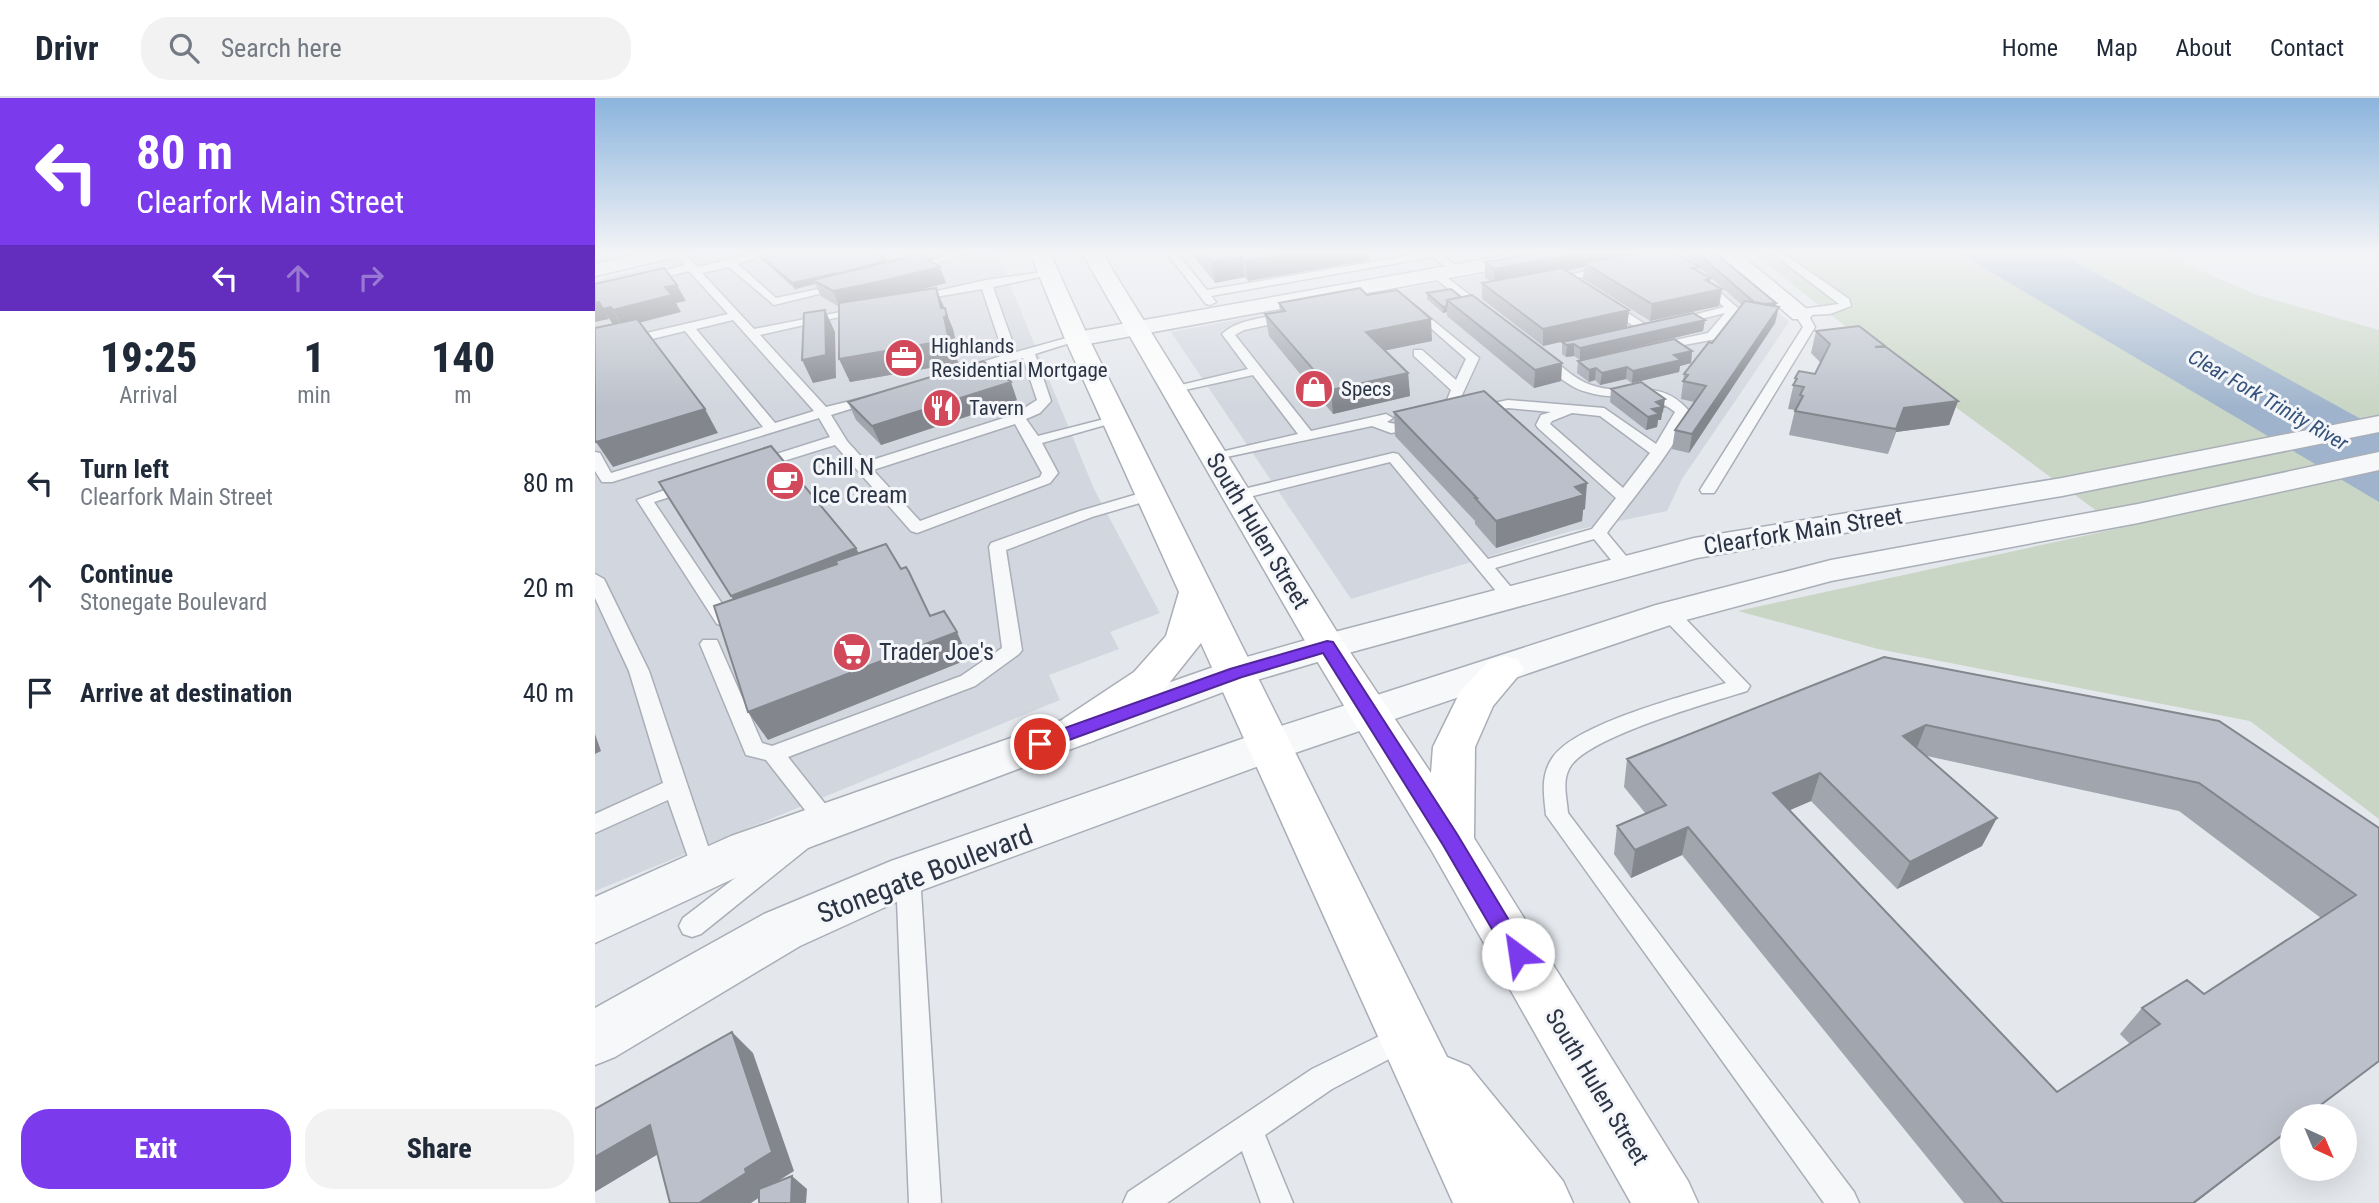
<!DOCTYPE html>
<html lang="en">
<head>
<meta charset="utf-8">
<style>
  :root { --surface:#fff; --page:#f2f2f3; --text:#1f2937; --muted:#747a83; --line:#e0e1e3; --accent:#7c3aed }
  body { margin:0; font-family:"Roboto Condensed",sans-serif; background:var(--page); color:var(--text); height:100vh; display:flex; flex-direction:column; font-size:26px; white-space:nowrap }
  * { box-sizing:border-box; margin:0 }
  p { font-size:23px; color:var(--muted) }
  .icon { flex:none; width:38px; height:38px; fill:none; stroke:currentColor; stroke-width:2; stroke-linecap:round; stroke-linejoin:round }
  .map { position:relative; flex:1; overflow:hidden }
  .panel { display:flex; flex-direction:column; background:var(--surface); width:595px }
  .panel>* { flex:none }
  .hud { background:#7c3aed; color:#fff; overflow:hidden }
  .needle { width:46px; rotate:136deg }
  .tools { position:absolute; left:1685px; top:1006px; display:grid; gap:14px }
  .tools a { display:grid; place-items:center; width:77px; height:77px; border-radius:50%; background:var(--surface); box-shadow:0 7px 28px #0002; font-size:35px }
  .pin { position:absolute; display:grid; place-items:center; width:60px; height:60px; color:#fff; margin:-30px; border:4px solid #fff; border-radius:50%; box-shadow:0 2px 7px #0007 }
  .me { position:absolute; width:77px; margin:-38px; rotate:329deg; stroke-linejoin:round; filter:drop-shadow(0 0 5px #0008) }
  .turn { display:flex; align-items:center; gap:24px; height:147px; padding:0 21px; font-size:32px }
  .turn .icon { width:91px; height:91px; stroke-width:2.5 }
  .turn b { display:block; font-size:49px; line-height:60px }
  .lanes { display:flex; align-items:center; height:66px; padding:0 21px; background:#0003; justify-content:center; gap:35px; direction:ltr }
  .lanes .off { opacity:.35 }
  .eta { display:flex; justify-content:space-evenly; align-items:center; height:119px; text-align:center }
  .eta b { font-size:42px; font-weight:800; line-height:49px }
  .cta { display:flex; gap:14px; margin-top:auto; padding:14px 21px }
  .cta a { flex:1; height:80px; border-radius:28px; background:var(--accent); color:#fff; font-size:28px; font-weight:800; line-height:80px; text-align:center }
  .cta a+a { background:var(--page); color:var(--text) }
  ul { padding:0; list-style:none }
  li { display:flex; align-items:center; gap:21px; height:105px; padding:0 21px }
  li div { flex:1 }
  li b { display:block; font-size:26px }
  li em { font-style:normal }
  header { display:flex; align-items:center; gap:42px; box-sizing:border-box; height:98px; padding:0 35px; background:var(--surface); border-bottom:2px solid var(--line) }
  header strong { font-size:33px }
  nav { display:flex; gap:38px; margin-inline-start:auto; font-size:24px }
  .search { width:490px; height:63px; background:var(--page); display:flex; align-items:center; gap:18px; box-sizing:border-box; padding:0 24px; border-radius:28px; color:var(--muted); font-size:26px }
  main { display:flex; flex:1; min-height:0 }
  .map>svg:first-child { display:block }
  .built { fill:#d2d6de }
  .green { fill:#c9d6c5 }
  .water { fill:#9fb4cc }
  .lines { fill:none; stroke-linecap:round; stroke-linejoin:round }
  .service-casing { stroke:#a9aeb7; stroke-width:3 }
  .minor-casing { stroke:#a9aeb7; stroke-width:3 }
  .tertiary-casing { stroke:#a9aeb7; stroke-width:3 }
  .secondary-casing { stroke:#a9aeb7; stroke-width:3 }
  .service { fill:#f7f8fa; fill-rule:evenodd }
  .minor { fill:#f7f8fa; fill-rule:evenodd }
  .tertiary { fill:#f7f8fa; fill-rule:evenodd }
  .secondary { fill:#fff; fill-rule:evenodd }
  .wall { fill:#a1a5ae; fill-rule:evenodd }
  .shaded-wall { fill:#83868d }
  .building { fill:#bbc0ca; stroke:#83868d; stroke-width:2; fill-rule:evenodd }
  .route { fill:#7c3aed; stroke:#51269a; stroke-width:2 }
  .labels { text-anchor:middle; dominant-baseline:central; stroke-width:6; stroke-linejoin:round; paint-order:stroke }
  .far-poi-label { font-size:21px; fill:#2b3445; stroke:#f4f6f9; text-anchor:start }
  .far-water-label { font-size:21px; font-style:italic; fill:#34527a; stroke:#f4f6f9 }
  .poi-label { font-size:24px; fill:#2b3445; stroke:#f4f6f9; text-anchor:start }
  .street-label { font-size:24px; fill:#2b3445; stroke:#f4f6f9 }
  .near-street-label { font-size:28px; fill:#2b3445; stroke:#f4f6f9 }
</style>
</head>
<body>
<header>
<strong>Drivr</strong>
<div class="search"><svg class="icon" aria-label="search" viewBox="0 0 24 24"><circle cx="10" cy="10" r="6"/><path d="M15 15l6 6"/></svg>Search here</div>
<nav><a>Home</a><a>Map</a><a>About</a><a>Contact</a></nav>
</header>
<main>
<section class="panel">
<div class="hud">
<div class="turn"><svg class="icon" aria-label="left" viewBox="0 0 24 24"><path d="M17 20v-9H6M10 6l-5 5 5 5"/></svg><div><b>80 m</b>Clearfork Main Street</div></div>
<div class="lanes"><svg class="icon" aria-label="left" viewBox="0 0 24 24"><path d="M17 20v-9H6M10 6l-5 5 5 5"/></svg><svg class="icon off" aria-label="ahead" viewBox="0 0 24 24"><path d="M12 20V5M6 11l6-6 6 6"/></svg><svg class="icon off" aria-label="right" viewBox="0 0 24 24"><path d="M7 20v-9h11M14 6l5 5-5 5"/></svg></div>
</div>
<div class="eta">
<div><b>19:25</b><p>Arrival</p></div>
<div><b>1</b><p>min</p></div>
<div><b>140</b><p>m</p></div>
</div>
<ul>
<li><svg class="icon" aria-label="left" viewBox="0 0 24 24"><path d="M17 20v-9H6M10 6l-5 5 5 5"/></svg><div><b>Turn left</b><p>Clearfork Main Street</p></div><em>80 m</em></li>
<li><svg class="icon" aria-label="ahead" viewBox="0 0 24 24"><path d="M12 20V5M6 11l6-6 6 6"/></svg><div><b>Continue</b><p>Stonegate Boulevard</p></div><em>20 m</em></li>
<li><svg class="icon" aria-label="arrive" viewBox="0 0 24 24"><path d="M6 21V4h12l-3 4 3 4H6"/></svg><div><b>Arrive at destination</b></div><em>40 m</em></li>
</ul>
<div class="cta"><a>Exit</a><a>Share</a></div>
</section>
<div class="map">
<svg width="1784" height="1105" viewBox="0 0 1784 1105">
  <rect width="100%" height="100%" fill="#e4e7ec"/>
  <path class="built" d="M110 155H402L499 391 565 515 515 534 524 551 454 577 465 602 0 793V183Z
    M1004 155H1114L1194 224 1087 381 1072 413 976 433 756 501 576 234Z"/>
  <path class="green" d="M1158 155H1565L1662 197 1784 232V721L1655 623 1283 551 1143 513 1525 430 1254 231Z"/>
  <path class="water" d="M1364 155H1465L1784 331V404Z"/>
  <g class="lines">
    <g class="service-casing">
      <path id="service" d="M79 155H89L103 169 160 155H175L143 166 181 200 252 185V189L179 207 134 169 107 175 159 231 271 209V213L165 237 231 309 284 296V302L236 317 252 343 271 364 418 317 442 302 428 260 369 276 363 272 409 257 387 191 317 203 311 200 391 182 454 173 459 176 398 189 421 254 482 237 488 241 440 256 456 303 445 315 431 321 443 338 521 318 528 322 447 345 463 375 455 385 322 435 316 433 240 347 166 370H156V364L235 339 224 320 17 384H7L0 373V354L5 355 16 375 168 329 90 233 0 255V247L133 216 94 173 0 197V191L90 167ZM138 222 219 313 180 325 101 231ZM420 326 447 375 445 379 325 423 278 372Z
        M358 155H373L319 173 310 171Z
        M572 155H582L612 192 829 155H844L868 172 859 174 837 159 616 198 621 204 615 207 611 206Z
        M1084 155H1105L1060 165 1055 162Z
        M1177 155H1188L1254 201 1256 208 1235 216 1213 217 1220 229 1121 392 1119 395H1107L1105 392 1208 229 1198 214 1200 212 1244 206Z
        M1013 168 1018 171 1017 173 953 186 948 183Z
        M837 174H845L894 212V216H886L837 178Z
        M1107 179 1145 212 1121 241 1057 253V247L1113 235 1130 215 1081 227 1075 223 1129 209 1103 184 1102 182Z
        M1012 203 1016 204 1056 230 1046 233 1008 208 1006 206Z
        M818 206 884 260 862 308 837 313 830 309 852 302 856 292 819 258V252H827L861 282 871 261 814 211 812 209Z
        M696 215 700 217V221L649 232 640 237 716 333 791 316 798 320 792 324C804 329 816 321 828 324V330L796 335 777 328 613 363V357L703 336 658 277 576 295 569 291 653 271 627 236C644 220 674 220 696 215Z
        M943 255H951C965 267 979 281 996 287 1032 300 1063 277 1094 313 1091 338 1029 411 1012 435L1041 470 1038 474H1026L999 441 900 470 925 500 916 506 910 504 795 364 642 402 634 397 636 394 798 355 803 356 893 461 997 431 1021 400 943 330 941 327 946 317 956 314 913 310 880 317 875 316V310L913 302 1009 310 1061 346 1080 314C1049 289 1026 305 992 294 972 289 958 273 943 261ZM977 315 1005 318 1055 355 1028 390 955 326 957 323Z
        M95 383 100 385V391L59 404 138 522 129 528 122 526 42 402Z
        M556 392 564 397 562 400 497 419 411 452 427 552 424 556 380 588 193 659 239 717 243 723 239 729 106 836 97 839 88 836 84 828 88 820 217 721 171 662 151 657 105 546 108 542H122L167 645 177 648 366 578 407 550 394 449 396 445 485 413Z
        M0 476 9 481 54 573 121 772 118 779 109 782 100 779 73 702 0 735V716L68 685 34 573 0 500Z
        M1074 509 1081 511 1155 588 1152 593C1117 604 988 640 974 671 967 684 972 701 973 715L1259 1094 1264 1105H1229L951 717C949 697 945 677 958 659 982 625 1090 598 1131 585L1067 519 1065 515Z
        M313 767 322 770 325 777 346 1105H314L301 777 304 770Z
        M811 925 821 929 825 938 821 947 737 991 670 1037 698 1105H666L647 1053 572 1105H528L533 1094 717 971Z"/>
    </g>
    <g class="minor-casing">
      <path id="minor" d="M925 155H968L958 161 482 248 473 246 470 241 473 236 482 234Z
        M1122 155H1144L1218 216 1214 221H1198Z"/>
    </g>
    <g class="tertiary-casing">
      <path id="tertiary" d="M48 155H84L81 159 0 178V166Z
        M1784 318V334L1467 398 1102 460 746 557 655 584 170 766 0 845V799L136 738 627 566 732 536 1099 440 1467 380Z
        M1784 354V372L1543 425 1236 483 1087 523 691 658 330 791 205 848 20 959 0 967V910L169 816 296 763 661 636 1061 507 1236 462 1543 406Z"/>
    </g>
    <g class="secondary-casing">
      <path id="secondary" d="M435 155H455L494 241 852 959 874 968 968 1083 978 1105H858L606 545 567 594 498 643 483 647 468 643 462 632 468 621 539 574 571 538 584 494 470 241Z
        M487 155H507L747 542 836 675 838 649 866 592 895 562 909 558 923 562 929 571 898 608 880 649 879 740 1093 1083 1103 1105H1036L838 755 713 548Z"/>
    </g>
    <use href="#service" class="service"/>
    <use href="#minor" class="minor"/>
    <use href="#tertiary" class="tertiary"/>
    <use href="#secondary" class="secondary"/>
  </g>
  <path class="wall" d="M162 155 291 164 351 185 317 194 341 190 358 231 360 240 357 241 363 265 255 284 244 209 226 198 220 186 200 191 165 160Z
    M596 155H774L775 162 653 183 650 179 620 185Z
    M940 155H1086L1085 158 1103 168 1094 160 1095 155H1120L1180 208V225L1094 355 1077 351 1080 332 1099 304 1086 301 1089 276 1117 245 1147 207 1104 169V174L1116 185 1127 191 1124 208 1055 223 988 181 989 169 972 173 1034 212 1032 229 948 248 887 201V185L895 183 890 180V164Z
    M832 195 866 199 967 265 966 283 939 290 852 218V214L848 215 832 201Z
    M772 197 837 243 790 252 813 275 815 298 738 316 674 238 670 216 685 214 684 205Z
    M1110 222 1108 233 985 262 979 258 971 259 967 256V244Z
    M1221 233 1290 248V249L1363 303 1354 327 1301 334 1293 356 1194 337 1200 312 1193 311 1200 280 1220 276 1226 265 1216 255Z
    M1097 253 1096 265 1085 268 1084 274 1037 285 1031 281 1005 287 1000 282 994 284 982 275 983 263Z
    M1016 291 1068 314 1067 315 1066 322H1063L1062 329 1051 332 1015 304Z
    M422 302 286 347 261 322 253 304Z
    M799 314 990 411 988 412 987 423 901 450 880 426V423L800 338Z
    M1289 559 1784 730 1698 1030 1600 1105H1369L1087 757 1036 780 1019 756 1022 728 1051 716 1029 689 1032 661ZM1332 658 1584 713 1726 820 1609 896 1547 910 1525 936 1535 946 1462 994 1195 712 1216 703 1302 791 1387 748Z"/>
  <path class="shaded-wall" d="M700 155H774L775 162 653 183 650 163Z
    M986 155H1066L989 165V169L899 187V171Z
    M646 159 650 179 620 185 616 164Z
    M345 169 351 185 290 201 245 210 238 193Z
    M242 175 244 180 218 182 220 186 200 191 197 185Z
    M1116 180 1114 194 1127 191 1124 208 1055 223 1057 206 1110 182Z
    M82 187 91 203 81 205 86 214 28 229 18 212 70 189Z
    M341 190 358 231 360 240 357 241 363 265 255 284 244 261 346 210Z
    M4 204 14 221 0 224V205Z
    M1181 205 1179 216 1184 209 1180 225 1094 355 1097 336 1162 207Z
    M852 208V214L848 215V209Z
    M16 209 26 226 19 228 8 211Z
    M230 212 240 234 241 280 218 285 207 262Z
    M1034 212 1032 229 948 248V231Z
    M836 221 837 243 773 256 771 234Z
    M1110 222 1108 233 985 262V250Z
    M979 246V258L971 259 972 247Z
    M1097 253 1096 265 1085 268 1084 274 1037 285 1038 273 1079 257Z
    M967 265 966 283 939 290 940 272Z
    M1032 269 1031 281 1005 287 1007 275Z
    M1001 270 1000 282 994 284V272Z
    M813 275 815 298 738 316 736 292Z
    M416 284 422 302 286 347 277 328Z
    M1070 301 1068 314 1067 315 1066 322H1063L1062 329 1051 332 1053 319 1061 304Z
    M1363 303 1354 327 1301 334 1293 356 1309 310Z
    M110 311 123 335 18 369 1 344Z
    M992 385 990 411 988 412 987 423 901 450V423L980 389Z
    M261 450 272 471 149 519 136 498Z
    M362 534 374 561 173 642 153 614Z
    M1331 627 1320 655 1308 638Z
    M0 636 6 653 0 656Z
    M1225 675 1216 703 1170 723 1178 695Z
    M1402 720 1387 748 1302 791 1315 764Z
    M1093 729 1087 757 1036 780 1040 752Z
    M137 934 158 955 199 1073 172 1090 174 1093 156 1105H104L150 1071Z
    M55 1027 80 1046 0 1094V1059Z
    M1698 1029 1600 1105H1598Z
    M197 1078 212 1091 211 1105H196Z"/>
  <path class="building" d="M162 155H281L291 163 243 176 242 175 197 185Z
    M608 155H700L650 163 646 159 616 164Z
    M940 155H986L899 171 890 164Z
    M1044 155H1080H1079L1105 169 1097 170 1116 180 1110 182 1127 191 1057 206 989 165Z
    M1102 155H1120L1181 205 1170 206 1159 204Z
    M326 156 345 169 283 184 238 193 218 182Z
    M69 170 82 187 70 189 77 197 18 212 16 209 8 211 4 204 0 205V186Z
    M967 170 1034 212 948 231 887 185Z
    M341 190 346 210H350L352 218 349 219 354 242 244 261V205Z
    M765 190 772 197 802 192 836 221 771 234 813 275 736 292 670 216 690 213 684 205Z
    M856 191 866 199 852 202V208L848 209 832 195Z
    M877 197 967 265 940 272 852 202Z
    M1150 203 1184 209 1097 336 1080 332 1111 288 1088 283 1093 277 1089 276 1114 244 1117 245Z
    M230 212 231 257 207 262 209 215Z
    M1098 215 1110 222 985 250 979 246 972 247 967 244Z
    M42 221 110 311 1 344 0 342V230Z
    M1264 228 1290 248 1280 249H1291L1363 303 1309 310 1301 331 1200 313 1208 298 1205 297 1209 289 1198 287 1202 281 1200 280 1204 273 1220 276 1235 246 1221 233Z
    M1079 241 1097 253 1079 257 1086 262 1038 273 1032 269 1007 275 1001 270 994 272 983 263Z
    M388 263 416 284 277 328 253 304Z
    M1046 284 1070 301 1061 304 1068 309 1057 311 1064 316 1053 319 1016 291Z
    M889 293 992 385 980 389 989 397 901 423 880 400H882L799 314Z
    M176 348 261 450 136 498 64 384Z
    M291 446 306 471 311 469 314 474 335 518 349 513 362 534 153 614 119 508 242 466 241 463Z
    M1289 559 1624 623 1784 730V963L1711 1018H1698V1029L1598 1105H1408L1093 729 1040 752 1022 728 1071 707 1032 661ZM1331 627 1604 685 1761 797 1609 896 1592 882 1547 910 1565 926 1462 994 1178 695 1225 675 1315 764 1402 720 1308 638Z
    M137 934 177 1054 150 1071 151 1075 104 1105H75L55 1027 0 1059V1011Z
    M197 1078 196 1105H164V1091Z"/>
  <linearGradient id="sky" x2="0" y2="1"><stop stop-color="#8bb4dd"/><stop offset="0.5" stop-color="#f3f4f6"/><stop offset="1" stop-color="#f3f4f6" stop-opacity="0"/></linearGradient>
  <rect width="1784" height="309" fill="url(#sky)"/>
  <path class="route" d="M732 543 738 544 862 736 930 849 933 856 930 862 923 865 915 862 848 747 728 555 647 579 452 650 445 652 437 646 439 641 635 571Z"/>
  <defs>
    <g id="office-disc" transform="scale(2.0125)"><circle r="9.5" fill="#d1495b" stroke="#f4f6f9"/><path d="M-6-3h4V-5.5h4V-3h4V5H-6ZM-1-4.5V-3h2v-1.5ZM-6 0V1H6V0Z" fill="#fff"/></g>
    <g id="shop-disc" transform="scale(2.0125)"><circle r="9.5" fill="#d1495b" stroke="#f4f6f9"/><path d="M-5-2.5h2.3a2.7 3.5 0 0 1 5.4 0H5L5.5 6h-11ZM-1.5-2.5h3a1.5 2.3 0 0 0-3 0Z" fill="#fff"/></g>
    <g id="restaurant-disc" transform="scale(2.0125)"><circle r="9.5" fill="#d1495b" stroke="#f4f6f9"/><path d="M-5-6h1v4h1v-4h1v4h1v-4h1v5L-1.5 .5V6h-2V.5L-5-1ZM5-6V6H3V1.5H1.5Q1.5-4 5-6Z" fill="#fff"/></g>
    <g id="cafe-disc" transform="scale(2.0125)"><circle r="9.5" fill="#d1495b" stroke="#f4f6f9"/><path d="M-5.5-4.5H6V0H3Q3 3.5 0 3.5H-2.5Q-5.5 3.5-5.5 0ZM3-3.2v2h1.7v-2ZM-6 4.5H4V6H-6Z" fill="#fff"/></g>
    <g id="supermarket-disc" transform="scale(2.0125)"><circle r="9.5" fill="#d1495b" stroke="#f4f6f9"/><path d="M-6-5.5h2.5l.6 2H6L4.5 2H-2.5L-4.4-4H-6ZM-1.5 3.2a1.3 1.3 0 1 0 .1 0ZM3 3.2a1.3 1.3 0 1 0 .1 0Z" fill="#fff"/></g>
  </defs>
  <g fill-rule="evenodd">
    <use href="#office-disc" x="309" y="260"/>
    <use href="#shop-disc" x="719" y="291"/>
    <use href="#restaurant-disc" x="347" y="310"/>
    <use href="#cafe-disc" x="190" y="383"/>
    <use href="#supermarket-disc" x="257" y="554"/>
  </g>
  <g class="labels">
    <g class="far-poi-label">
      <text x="336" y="248">Highlands<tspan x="336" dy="24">Residential Mortgage</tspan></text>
      <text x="746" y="291">Specs</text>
      <text x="374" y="310">Tavern</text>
    </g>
    <g class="far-water-label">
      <text transform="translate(1673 302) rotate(30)">Clear Fork Trinity River</text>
    </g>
    <g class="poi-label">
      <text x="217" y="369">Chill N<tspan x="217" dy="28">Ice Cream</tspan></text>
      <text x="284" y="554">Trader Joe's</text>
    </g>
    <g class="street-label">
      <text transform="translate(663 433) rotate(59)">South Hulen Street</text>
      <text transform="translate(1208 433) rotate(-9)">Clearfork Main Street</text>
      <text transform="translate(1002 989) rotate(59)">South Hulen Street</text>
    </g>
    <g class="near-street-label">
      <text transform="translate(330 776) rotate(-21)">Stonegate Boulevard</text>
    </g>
  </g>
</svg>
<div class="tools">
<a><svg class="needle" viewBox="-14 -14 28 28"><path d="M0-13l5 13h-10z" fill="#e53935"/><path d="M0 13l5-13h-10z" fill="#747a83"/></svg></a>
</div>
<div class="pin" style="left:445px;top:646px;background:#d93025"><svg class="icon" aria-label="arrive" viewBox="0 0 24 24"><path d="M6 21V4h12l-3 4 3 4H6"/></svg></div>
<svg class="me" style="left:923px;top:856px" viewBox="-20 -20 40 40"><circle r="19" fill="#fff"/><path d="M0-13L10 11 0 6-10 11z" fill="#7c3aed"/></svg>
</div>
</main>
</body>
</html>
